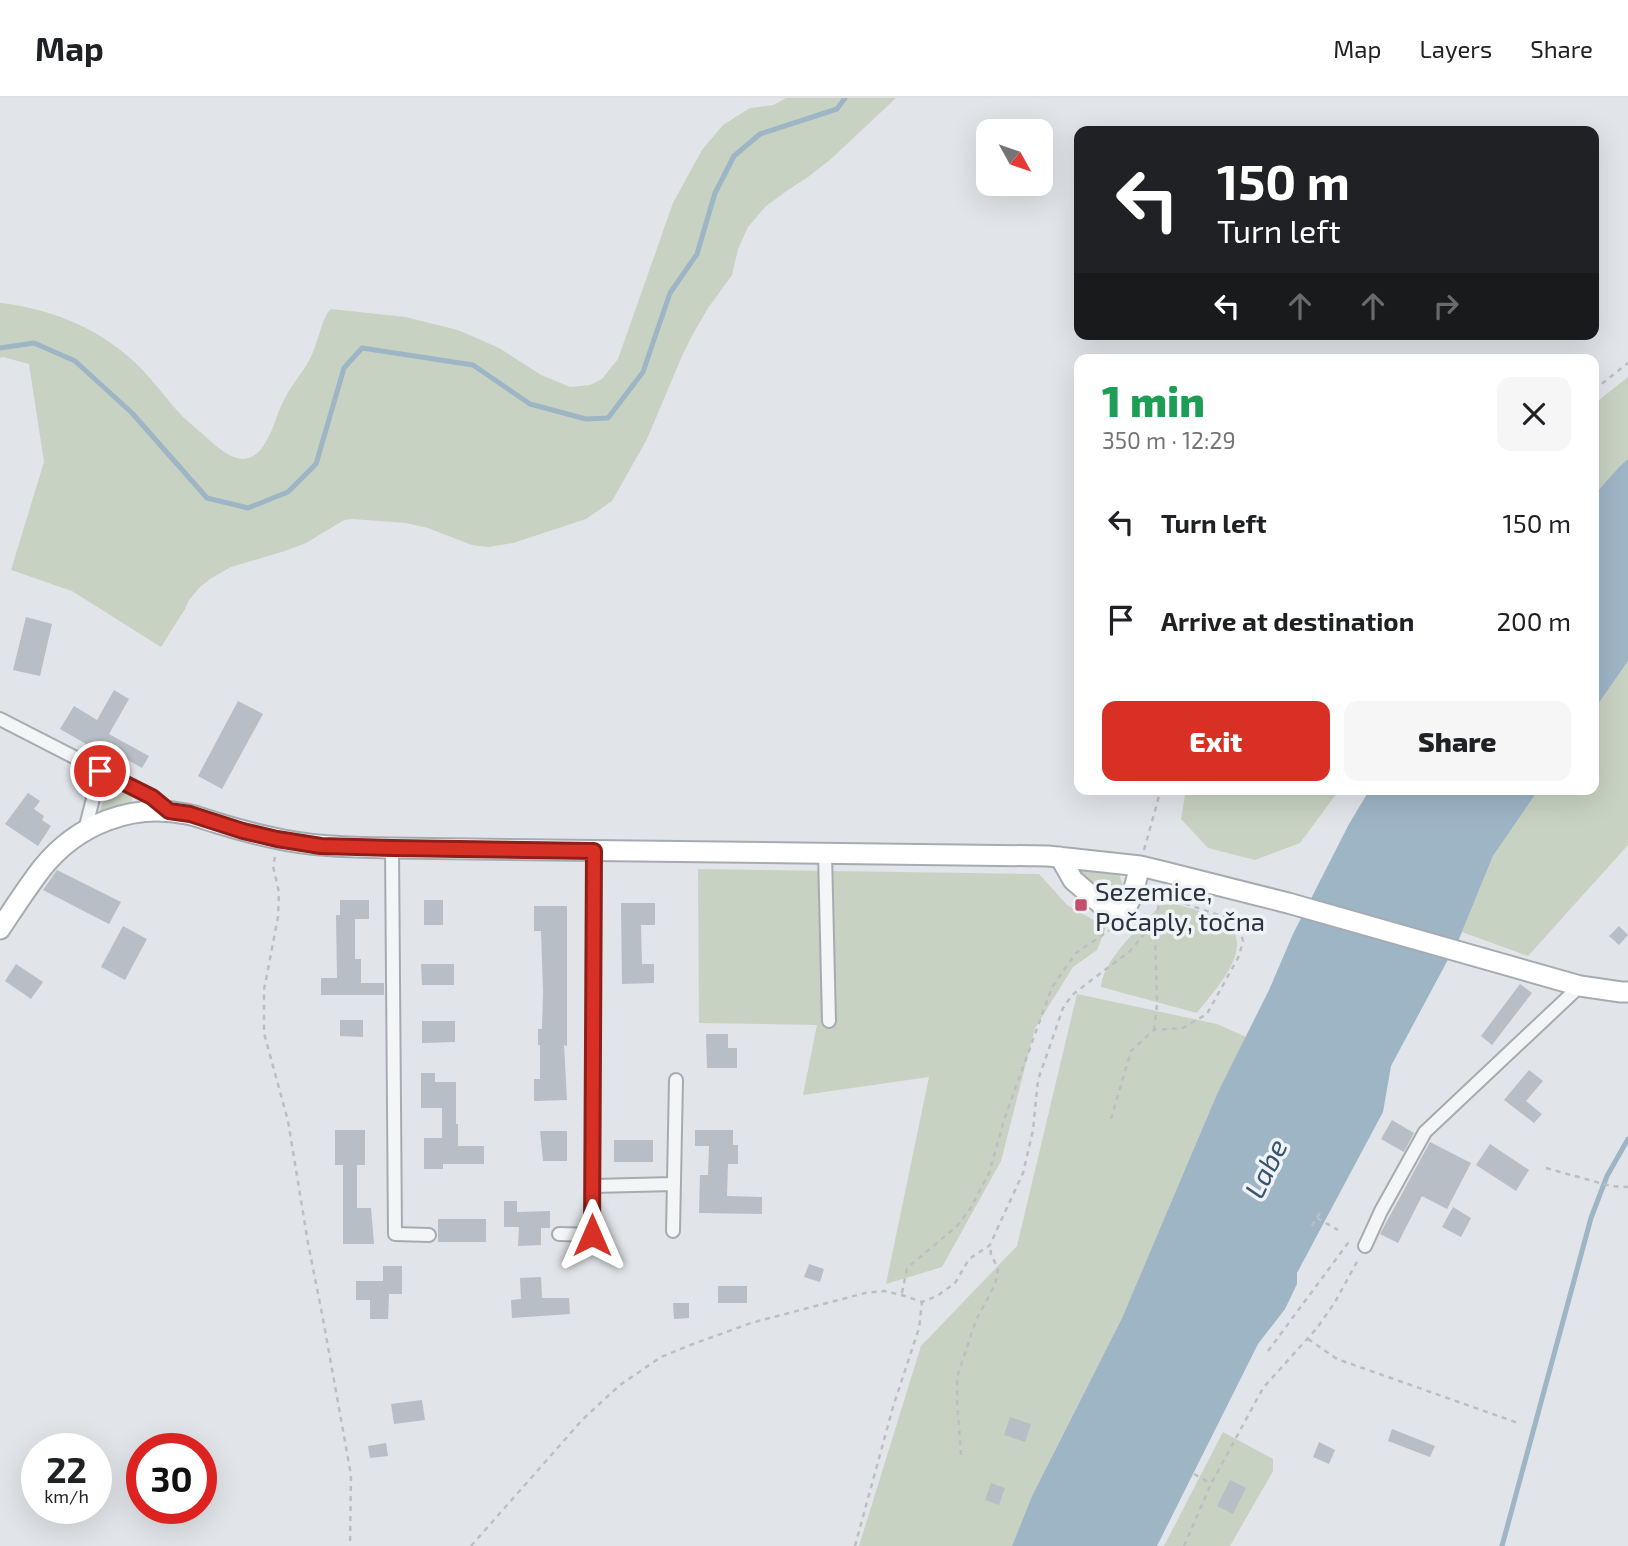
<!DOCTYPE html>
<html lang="en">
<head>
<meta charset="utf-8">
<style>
  :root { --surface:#fff; --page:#f6f6f6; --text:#202124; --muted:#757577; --line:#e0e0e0; --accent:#d93025 }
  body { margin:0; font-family:"Exo 2",sans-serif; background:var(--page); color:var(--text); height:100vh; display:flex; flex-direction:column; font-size:26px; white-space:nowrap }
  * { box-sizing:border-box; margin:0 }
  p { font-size:23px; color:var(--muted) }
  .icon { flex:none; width:38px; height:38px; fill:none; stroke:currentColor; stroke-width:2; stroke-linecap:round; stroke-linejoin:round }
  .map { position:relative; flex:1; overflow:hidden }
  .side { position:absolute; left:1074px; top:256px; width:525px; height:441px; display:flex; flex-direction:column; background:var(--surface); border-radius:14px; box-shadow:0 7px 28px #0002 }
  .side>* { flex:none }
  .banner { position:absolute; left:1074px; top:28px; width:525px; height:214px; border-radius:14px; box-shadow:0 7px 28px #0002; background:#202124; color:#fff; overflow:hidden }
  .needle { width:46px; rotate:130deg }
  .fabs { position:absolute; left:976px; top:21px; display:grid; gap:14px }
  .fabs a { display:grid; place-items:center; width:77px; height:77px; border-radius:14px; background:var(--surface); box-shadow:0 7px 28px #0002; font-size:35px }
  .speed { position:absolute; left:21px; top:1335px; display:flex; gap:14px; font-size:35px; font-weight:700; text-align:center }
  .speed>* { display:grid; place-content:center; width:91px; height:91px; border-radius:50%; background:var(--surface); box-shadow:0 7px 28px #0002; line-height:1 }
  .speed small { font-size:18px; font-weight:400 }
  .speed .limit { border:10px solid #d22; background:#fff; color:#111 }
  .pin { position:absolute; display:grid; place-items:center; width:60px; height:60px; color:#fff; margin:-30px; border:4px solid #fff; border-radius:50%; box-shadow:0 2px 7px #0007 }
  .me { position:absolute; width:77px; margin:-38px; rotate:0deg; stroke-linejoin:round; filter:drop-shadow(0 0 5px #0008) }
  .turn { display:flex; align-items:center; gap:24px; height:147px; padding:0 28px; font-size:32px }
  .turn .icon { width:91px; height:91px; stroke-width:2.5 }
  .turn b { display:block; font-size:49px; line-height:60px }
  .lanes { display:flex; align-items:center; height:66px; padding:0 28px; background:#0003; justify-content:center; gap:35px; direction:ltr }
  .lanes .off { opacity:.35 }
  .round { display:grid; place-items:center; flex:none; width:74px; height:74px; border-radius:14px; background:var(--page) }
  .headline { display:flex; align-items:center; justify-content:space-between; height:119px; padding:0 28px }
  h1 { font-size:42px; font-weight:800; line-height:52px; color:#1e9e55 }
  .action { display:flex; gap:14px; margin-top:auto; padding:14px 28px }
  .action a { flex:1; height:80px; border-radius:14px; background:var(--accent); color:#fff; font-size:28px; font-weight:800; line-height:80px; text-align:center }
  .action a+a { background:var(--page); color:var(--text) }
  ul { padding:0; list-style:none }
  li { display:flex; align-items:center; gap:21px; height:98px; padding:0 28px }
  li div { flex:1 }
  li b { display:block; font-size:26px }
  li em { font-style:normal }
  header { display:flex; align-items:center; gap:42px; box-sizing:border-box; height:98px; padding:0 35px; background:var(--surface); border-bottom:2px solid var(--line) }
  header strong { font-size:33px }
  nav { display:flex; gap:38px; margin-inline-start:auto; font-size:24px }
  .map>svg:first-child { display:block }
  .green { fill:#c7d2c2 }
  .water { fill:#9eb5c6 }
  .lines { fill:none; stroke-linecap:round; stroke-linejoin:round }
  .stream { stroke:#9eb5c6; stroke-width:5 }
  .building { fill:#b8bec5 }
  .street-casing { stroke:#a6abb2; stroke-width:16 }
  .secondary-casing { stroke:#a6abb2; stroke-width:23 }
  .path { stroke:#bbbfc3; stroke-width:2.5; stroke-dasharray:5 5; stroke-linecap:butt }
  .street { stroke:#f3f5f7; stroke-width:12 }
  .secondary { stroke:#fff; stroke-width:19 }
  .route-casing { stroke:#8d1f18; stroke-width:18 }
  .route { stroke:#d93025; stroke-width:12 }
  .poi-dot { fill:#c44f6a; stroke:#f0f3f6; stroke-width:2.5 }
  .labels { text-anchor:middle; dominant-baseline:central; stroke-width:7; stroke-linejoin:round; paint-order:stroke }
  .poi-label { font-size:26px; fill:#2a333f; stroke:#f0f3f6; text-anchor:start }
  .water-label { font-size:28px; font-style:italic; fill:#37556f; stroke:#f0f3f6 }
</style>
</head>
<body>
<header>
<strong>Map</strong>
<nav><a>Map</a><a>Layers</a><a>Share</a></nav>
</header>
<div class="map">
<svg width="1628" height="1448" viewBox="0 0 1628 1448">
  <rect width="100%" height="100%" fill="#e1e4e8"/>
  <path class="green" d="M786 0H896L831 61 808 79 788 92 766 108 748 129 738 151 732 177 708 210 694 234 682 258 647 341 612 403 586 421 513 445 488 449 472 447 428 430 406 425 353 421 344 422 306 445 285 453 231 469 210 481 199 490 189 502 185 511 161 549 72 493 11 472 44 364 29 266 3 259 0 260V205C47 210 94 228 130 260 150 277 165 300 183 319 191 326 199 333 207 340 230 361 251 375 269 338 275 327 277 315 283 304 291 286 306 272 313 254 319 241 322 219 331 211L405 219 458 232 499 250 541 277 570 289 590 287 602 281 618 261 673 105 702 52 723 27 750 10 774 7Z
    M1628 279V361L1620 368 1594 397V306Z
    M1628 563V747L1528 858 1462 834 1493 758 1539 691H1594V612Z
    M115 689 132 699V703L102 714H99L107 695Z
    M1186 691H1340L1300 745 1255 762 1208 750 1181 721Z
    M1079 767 1114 773 1119 775 1123 788 1121 795C1106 806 1091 788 1079 777Z
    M698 771 1039 776 1067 807 1106 829 1097 852 1073 869 1035 930 1001 1063 942 1169 886 1186 929 979 803 997 817 927 699 925Z
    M1175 806C1189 810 1210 815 1222 822 1261 846 1214 892 1197 915L1101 889C1102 862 1143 826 1161 807Z
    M1077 896 1217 926 1246 939 1217 996 1122 1220 1032 1398 1012 1448H859L921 1248 1017 1148Z
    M1223 1334 1273 1361V1373L1230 1448H1164Z"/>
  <path class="water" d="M1628 361V563L1594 612V397L1620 368Z
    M1370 691H1539L1493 758 1459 841 1391 968 1383 1014 1297 1175V1186L1285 1211 1258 1246 1157 1448H1012L1032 1398 1122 1220 1217 996 1269 892 1293 836 1349 726Z"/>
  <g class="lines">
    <path class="stream" d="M0 250 34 245 75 263 132 315 207 400 248 410 288 394 316 366 344 270 362 250 473 267 530 306 586 321 608 320 643 274 670 195 697 156 715 95 734 58 760 36 837 11 845 0
      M1502 1448 1591 1120 1607 1078 1628 1041"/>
  </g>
  <path class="building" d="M26 519 52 526 40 578 13 572Z
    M114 592 129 601 109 636 149 658 142 670 96 644 93 650 60 631 74 608 97 622Z
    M238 603 263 616 222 691 198 678Z
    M28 695 40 703 34 711 44 718 42 722 51 728 38 748 5 726Z
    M57 772 121 804 109 826 43 792Z
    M340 802H369V821H355V861H361V885H384V897H321V880H337L336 817H340Z
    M424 802H443V827H424Z
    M621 805H655V827H641L642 866H654V885L622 886Z
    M534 808H567V948L564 947 567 1002 534 1003V981H540V947H538V931H542L543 893 541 833H534Z
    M123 828 147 841 125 882 101 869Z
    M1619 828 1628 837 1619 847 1609 838Z
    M16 866 43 884 31 901 5 883Z
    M421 866H454V887H422Z
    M1520 886 1532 895 1492 947 1481 938Z
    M340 922H363V939L340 938Z
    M422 923H455V944L422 945Z
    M706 936H728V950H737V970H707Z
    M1529 972 1543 983 1526 1003 1542 1016 1534 1025 1504 1002Z
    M421 975H435V984H456V1026H458V1048H484V1066H443V1071H424V1040H442V1010H421Z
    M1392 1022 1414 1035 1404 1054 1381 1041Z
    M335 1032H365V1067H357V1110H371L374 1146H343V1067H335Z
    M695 1032H733V1047H738V1066H728L727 1098 762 1099V1116L699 1115 700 1077H708L709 1048H695Z
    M540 1033H567V1063H543Z
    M614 1042H653V1064H614Z
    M1430 1044 1471 1065 1447 1111 1422 1098 1398 1145 1380 1136Z
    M1490 1046 1529 1072 1516 1093 1476 1067Z
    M504 1103H517V1114L550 1113V1130H541V1147L518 1148 519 1129H504Z
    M1453 1109 1471 1120 1461 1139 1442 1129Z
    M438 1121H486V1144H438Z
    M809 1166 824 1171 820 1184 804 1179Z
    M383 1168H402V1196H389L388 1221H370V1202H356V1183H383Z
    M541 1179 542 1200H569L570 1216 512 1220 511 1202 521 1201 520 1180Z
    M718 1188H747V1205H718Z
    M673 1205H689V1220L674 1221Z
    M422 1302 425 1322 394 1326 391 1306Z
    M1010 1319 1031 1326 1025 1344 1004 1337Z
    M1392 1331 1435 1348 1430 1359 1388 1343Z
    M1319 1344 1335 1352 1329 1366 1313 1359Z
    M386 1345 388 1358 370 1360 368 1348Z
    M1230 1382 1246 1390 1233 1416 1217 1408Z
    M991 1385 1005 1390 999 1407 985 1402Z"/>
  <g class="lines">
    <g class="street-casing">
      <path id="street" d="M0 621 152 699 168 713
        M85 732 100 673
        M392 750 395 1136 429 1137
        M825 755 829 923
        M593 1088 674 1086
        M673 1133 676 982
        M559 1136 592 1137 594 753
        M1365 1148 1381 1113 1425 1034 1580 888"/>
    </g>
    <g class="secondary-casing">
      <path id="secondary" d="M1060 759 1073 782 1102 807 1114 813 1121 812 1128 806 1132 798 1140 768
        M0 831C14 810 28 788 43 769 78 726 132 705 186 716 197 718 207 722 217 725 236 731 255 736 274 740 313 749 352 749 392 750L1048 758 1140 768 1161 773 1288 805 1580 888 1621 894H1628"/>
    </g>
    <path class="path" d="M1594 292 1628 265
      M1144 752 1161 691
      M275 759 273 768 279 794 278 819 264 892V935L288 1023 308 1145 323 1221 351 1377 350 1448
      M1148 805 1160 797
      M1154 932 1157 907 1155 831 1160 797
      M1111 1021 1131 953 1154 932 1183 930 1207 916 1239 858 1243 843 1240 830 1230 821 1160 797V790
      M1546 1070 1611 1088 1628 1089
      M1317 1120 1338 1132
      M1312 1128 1322 1111
      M902 1195 907 1170 957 1128 970 1111 989 1075 1005 1019 1052 889 1076 855 1111 831
      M1308 1241 1337 1261 1518 1325
      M1268 1253 1351 1141
      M961 1357 957 1302V1279L976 1222 995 1187 998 1171 991 1156 990 1147
      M1194 1376 1210 1385
      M471 1448 583 1321 620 1287 661 1259 693 1246 751 1225 865 1195 884 1193 902 1197 922 1204 937 1198 955 1185 969 1161 990 1147 999 1127 1023 1075 1033 1032 1038 982 1063 910 1072 897 1130 853 1156 822
      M855 1448 893 1309 919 1230 922 1204
      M1184 1448 1211 1386 1263 1290 1317 1230 1335 1204 1359 1160"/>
    <use href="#street" class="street"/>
    <use href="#secondary" class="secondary"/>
  </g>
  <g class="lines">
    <g class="route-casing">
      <path id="route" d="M100 673 152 699 169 713 190 716 243 733 277 741 321 748 392 750 594 753 592 1137"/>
    </g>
    <use href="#route" class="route"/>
  </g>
  <rect class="poi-dot" x="1074" y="800" width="14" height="14" rx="3.5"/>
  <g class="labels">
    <g class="poi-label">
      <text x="1095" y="792">Sezemice,<tspan x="1095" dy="30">Počaply, točna</tspan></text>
    </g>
    <g class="water-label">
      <text transform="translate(1265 1070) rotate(-64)">Labe</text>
    </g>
  </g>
</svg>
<div class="fabs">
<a><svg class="needle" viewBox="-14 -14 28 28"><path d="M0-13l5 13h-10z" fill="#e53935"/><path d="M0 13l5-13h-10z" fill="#757577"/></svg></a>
</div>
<div class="speed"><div>22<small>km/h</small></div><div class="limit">30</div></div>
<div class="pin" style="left:100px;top:673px;background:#d93025"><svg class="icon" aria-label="arrive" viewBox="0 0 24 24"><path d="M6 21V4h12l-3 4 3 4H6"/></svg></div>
<svg class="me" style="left:592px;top:1137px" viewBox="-20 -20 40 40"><path d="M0-17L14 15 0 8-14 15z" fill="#d93025" stroke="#fff" stroke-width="4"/></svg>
<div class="banner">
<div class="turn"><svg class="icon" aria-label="left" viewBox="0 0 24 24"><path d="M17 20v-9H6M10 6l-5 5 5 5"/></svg><div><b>150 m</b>Turn left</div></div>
<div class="lanes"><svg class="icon" aria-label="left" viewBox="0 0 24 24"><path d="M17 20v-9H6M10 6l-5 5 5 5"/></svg><svg class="icon off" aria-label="ahead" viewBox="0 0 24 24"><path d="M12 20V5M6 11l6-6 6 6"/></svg><svg class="icon off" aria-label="ahead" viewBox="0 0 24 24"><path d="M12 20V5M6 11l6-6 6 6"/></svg><svg class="icon off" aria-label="right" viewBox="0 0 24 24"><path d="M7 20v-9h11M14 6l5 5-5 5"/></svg></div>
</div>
<section class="side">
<div class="headline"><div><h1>1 min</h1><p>350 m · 12:29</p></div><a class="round"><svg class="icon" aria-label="close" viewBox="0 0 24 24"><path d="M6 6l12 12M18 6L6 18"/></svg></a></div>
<ul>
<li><svg class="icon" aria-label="left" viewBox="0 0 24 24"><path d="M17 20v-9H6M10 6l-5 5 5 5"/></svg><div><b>Turn left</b></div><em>150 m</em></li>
<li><svg class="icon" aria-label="arrive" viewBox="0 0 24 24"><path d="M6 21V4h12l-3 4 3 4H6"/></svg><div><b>Arrive at destination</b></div><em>200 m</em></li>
</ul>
<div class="action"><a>Exit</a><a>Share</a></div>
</section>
</div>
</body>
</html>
